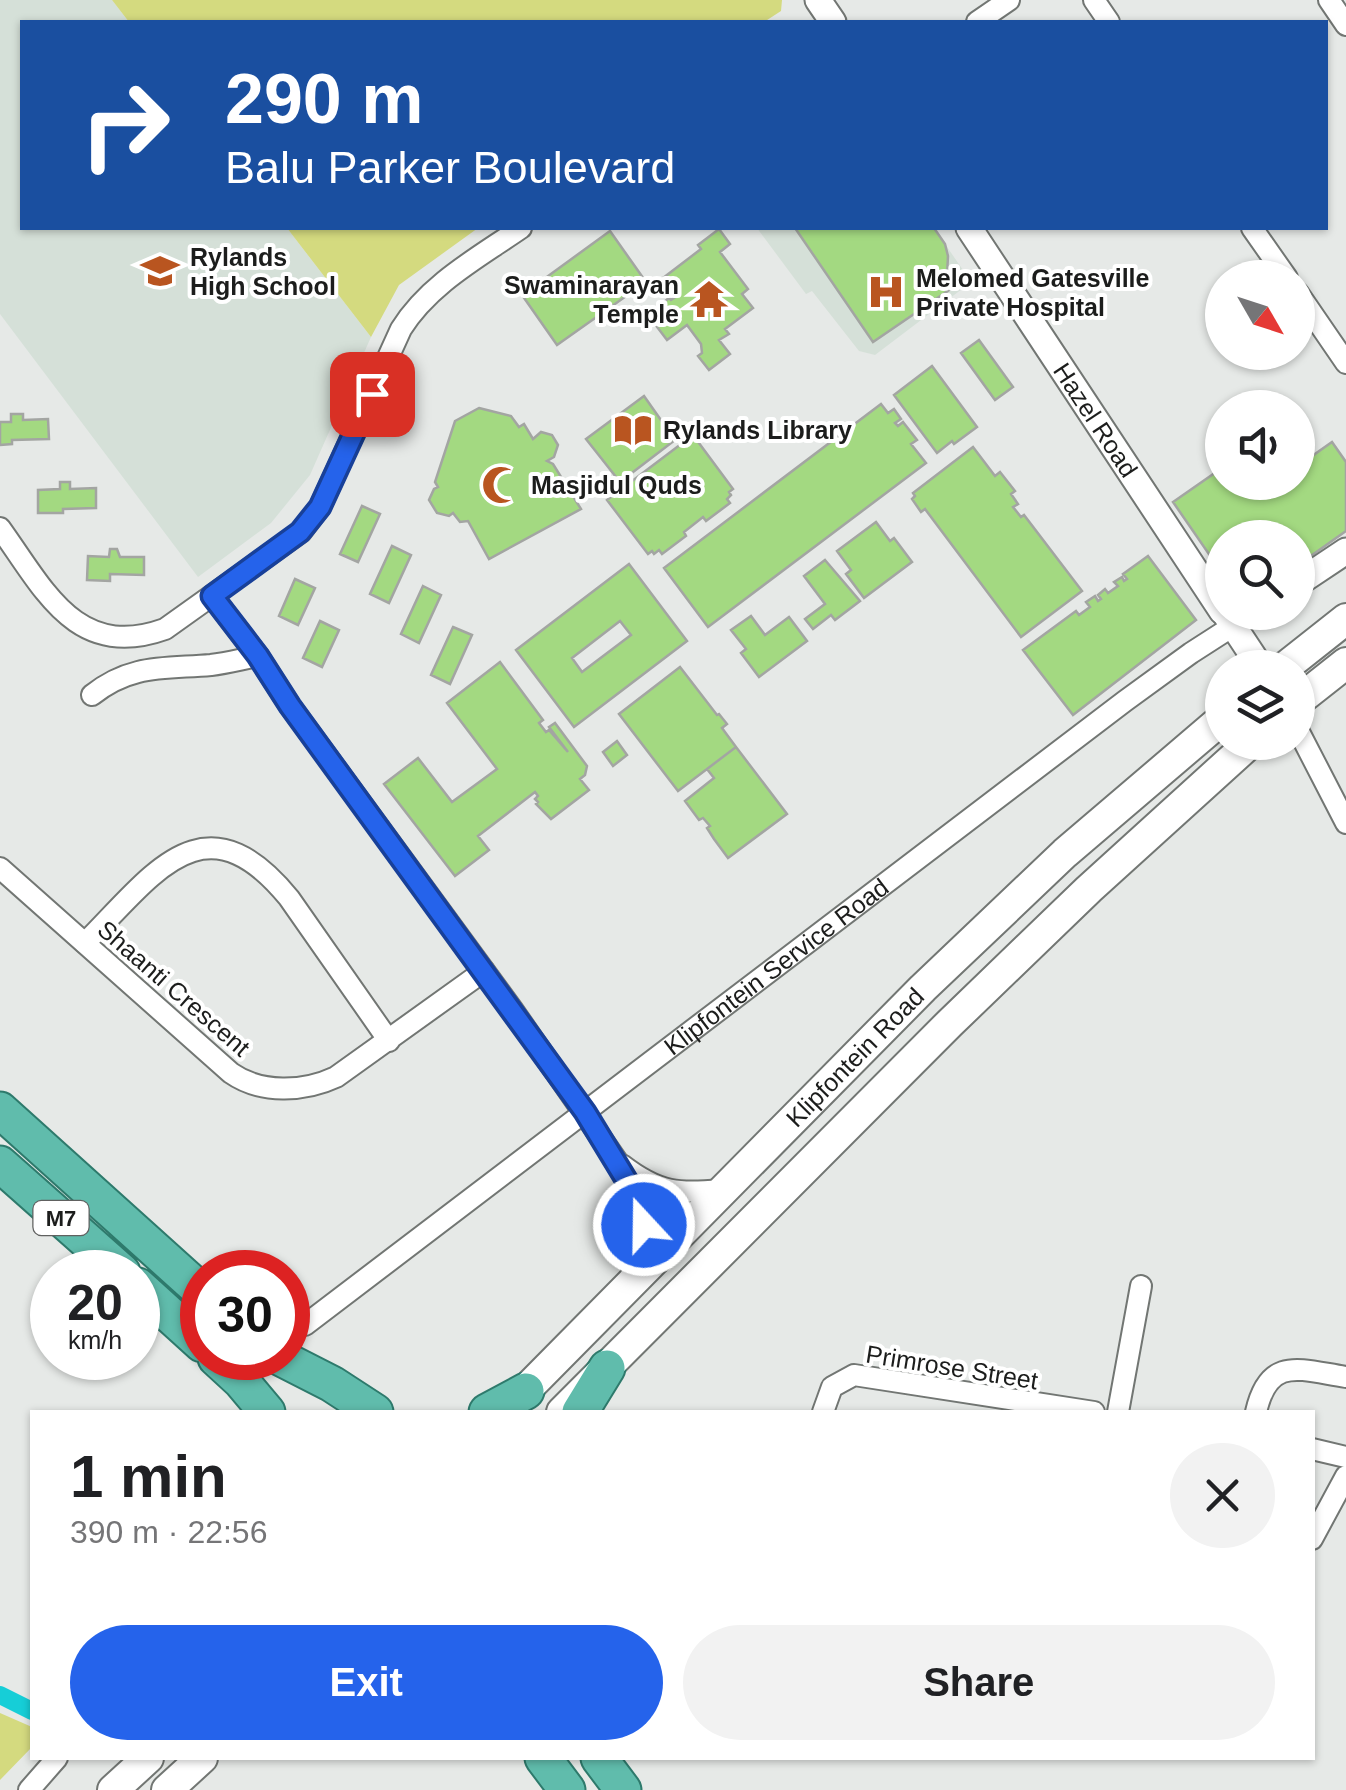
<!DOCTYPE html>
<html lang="en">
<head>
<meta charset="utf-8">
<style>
  :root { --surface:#fff; --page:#f2f2f2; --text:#202124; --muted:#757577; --accent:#2563eb }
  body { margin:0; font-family:Helvetica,sans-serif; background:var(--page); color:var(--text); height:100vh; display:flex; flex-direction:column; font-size:38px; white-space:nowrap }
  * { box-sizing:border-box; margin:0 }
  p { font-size:32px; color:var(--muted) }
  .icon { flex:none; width:55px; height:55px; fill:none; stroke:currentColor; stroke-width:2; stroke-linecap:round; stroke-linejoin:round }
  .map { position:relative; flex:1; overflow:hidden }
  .details { position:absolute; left:30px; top:1410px; width:1285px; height:350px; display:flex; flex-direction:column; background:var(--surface); border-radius:0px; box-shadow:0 2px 8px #0004 }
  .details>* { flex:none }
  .hud { position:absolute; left:20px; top:20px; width:1308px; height:210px; border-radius:0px; box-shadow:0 2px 8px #0004; background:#1a4fa0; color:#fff; overflow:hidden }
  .needle { width:65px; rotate:129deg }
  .tools { position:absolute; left:1205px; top:260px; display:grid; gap:20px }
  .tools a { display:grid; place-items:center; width:110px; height:110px; border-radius:50%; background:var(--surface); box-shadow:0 2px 8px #0004; font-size:50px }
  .speed { position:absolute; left:30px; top:1250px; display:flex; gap:20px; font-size:50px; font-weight:700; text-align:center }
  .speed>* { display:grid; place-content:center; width:130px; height:130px; border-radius:50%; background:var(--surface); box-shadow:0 2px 8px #0004; line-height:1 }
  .speed small { font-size:25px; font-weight:400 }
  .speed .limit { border:15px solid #d22; background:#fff; color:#111 }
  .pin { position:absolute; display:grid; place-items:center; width:85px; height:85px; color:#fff; margin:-42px; border-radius:20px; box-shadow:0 5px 15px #0006 }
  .me { position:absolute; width:110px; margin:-55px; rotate:339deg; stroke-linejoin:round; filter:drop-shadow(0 0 8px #0008) }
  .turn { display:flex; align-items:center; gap:35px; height:210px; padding:0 40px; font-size:45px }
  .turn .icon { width:130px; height:130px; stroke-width:2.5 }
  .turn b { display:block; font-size:70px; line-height:85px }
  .round { display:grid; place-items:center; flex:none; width:105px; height:105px; border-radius:52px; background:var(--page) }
  .overview { display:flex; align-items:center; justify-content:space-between; height:170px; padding:0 40px }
  h1 { font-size:60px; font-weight:800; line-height:75px }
  .cta { display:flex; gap:20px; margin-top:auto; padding:20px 40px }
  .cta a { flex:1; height:115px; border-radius:60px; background:var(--accent); color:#fff; font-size:40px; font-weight:800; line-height:115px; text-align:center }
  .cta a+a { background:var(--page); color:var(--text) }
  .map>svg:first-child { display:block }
  .built { fill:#d5e0d8 }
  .green { fill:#d4da7f }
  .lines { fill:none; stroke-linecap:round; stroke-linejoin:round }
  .canal { stroke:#16ced7; stroke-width:18 }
  .building { fill:#a3d981; stroke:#a3a5a2; stroke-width:2.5; fill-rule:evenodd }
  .minor-casing { stroke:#727673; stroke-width:24 }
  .tertiary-casing { stroke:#727673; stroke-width:29 }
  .secondary-casing { stroke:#727673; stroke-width:34 }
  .trunk-casing { stroke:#2e7a6c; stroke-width:39 }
  .minor { stroke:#fff; stroke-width:20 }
  .tertiary { stroke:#fff; stroke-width:25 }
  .secondary { stroke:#fff; stroke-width:30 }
  .trunk { stroke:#60bcac; stroke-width:35 }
  .route-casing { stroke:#184099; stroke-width:25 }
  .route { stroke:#2563eb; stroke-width:18 }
  .labels { text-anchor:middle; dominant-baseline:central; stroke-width:8; stroke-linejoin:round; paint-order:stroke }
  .shield { fill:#fff; stroke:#606160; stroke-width:2.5 }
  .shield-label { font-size:22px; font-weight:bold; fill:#1c1d1c }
  .poi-label { font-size:25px; font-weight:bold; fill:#1c1d1c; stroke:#fff; text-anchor:start }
  .street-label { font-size:25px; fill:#1c1d1c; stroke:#fff }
</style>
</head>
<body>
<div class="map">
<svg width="1346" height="1790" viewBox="0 0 1346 1790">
  <rect width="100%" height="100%" fill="#e6e9e7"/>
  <path class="built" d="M0 0H112L129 22H22V228H287L371 337 310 475 271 523 198 577 0 314Z
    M757 228H934L965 273 962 289 875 355 859 351 812 291 806 294Z"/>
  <path class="green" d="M112 0H782L781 11 764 22H129Z
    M287 228H478L399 285 371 337Z
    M0 1713 32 1727V1747L0 1780Z"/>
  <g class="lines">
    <path class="canal" d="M0 1695 32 1711"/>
  </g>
  <path class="building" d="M795 228H934L945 244 948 256 947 275 950 280 953 278 958 284 873 342Z
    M719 229 730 244 720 252 748 289 742 294 753 308 725 329 729 334 719 340 730 354 709 370 698 356 702 353 701 344 687 325 667 340 648 315 669 298 671 300 677 296 663 278 701 249 698 245Z
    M610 231 646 282 557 345 522 295Z
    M979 340 1013 387 995 400 961 353Z
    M932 366 977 427 954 444 952 441 937 453 894 395Z
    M644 396 675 440 620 482 586 439Z
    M881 404 888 413 894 409 901 419 895 423 898 426 903 422 917 440 911 444 926 463 708 627 664 568Z
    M479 408 511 416 519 427 524 424 533 439 541 432 552 435 558 445 554 457 547 461 553 464 581 509 489 559 468 521 460 522 453 513 449 516 437 513 429 500 434 489 438 487 435 482 455 421Z
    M11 414H23V420L48 419 49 439 12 440V444L0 445V422H11Z
    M693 435 733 489 729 492 731 495 727 499 730 503 706 521 703 517 684 532 686 536 662 554 659 550 654 554 652 551 648 554 607 500Z
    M1332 442 1346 462V531L1298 565V538H1222V573L1173 502 1222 468V482H1298V466Z
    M973 447 995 476 1000 472 1015 491 1011 494 1018 504 1013 507 1021 517 1024 515 1082 591 1021 637 925 509 921 512 912 499 915 496 913 493Z
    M60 482H70V489L96 488V508L63 509V513H38V490L60 489Z
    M362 506 380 514 358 562 340 554Z
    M876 522 890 541 894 538 912 562 864 598 846 574 851 570 837 551Z
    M392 546 411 555 389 603 370 594Z
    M110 549H117L120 557H144V575L110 574V581L87 580 88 556 109 557Z
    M1148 556 1196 620 1073 715 1023 650 1076 611 1079 615 1090 607 1086 602 1095 596 1098 601 1101 599 1098 595 1105 589 1108 593 1118 586 1114 582 1122 577 1124 581 1127 579 1123 574Z
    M825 560 860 601 835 620 831 615 813 629 805 619 825 604 804 576Z
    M629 564 687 641 574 727 516 650ZM620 621 631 635 582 672 572 658Z
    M295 579 315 588 298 625 279 616Z
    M423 586 441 595 419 643 401 634Z
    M751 616 765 635 789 617 807 641 759 677 741 653 746 649 731 630Z
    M320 621 339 630 322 667 303 658Z
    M453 627 472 635 450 684 431 675Z
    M500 662 543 720 539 723 546 732 549 730 568 752 549 727 555 723 587 766 585 775 580 779 589 790 551 819 536 804 538 802 535 799 538 796 535 792 478 836 489 850 455 876 384 784 418 758 452 802 497 769 447 703Z
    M680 667 717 715 719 714 727 724 722 728 736 747 678 791 619 714Z
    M617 741 627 755 613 766 603 752Z
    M736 747 787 814 728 858 714 839 707 828 710 826 703 818 699 820 685 801 714 778 707 769Z"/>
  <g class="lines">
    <g class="minor-casing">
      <g id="minor">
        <path d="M1094 0 1109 22"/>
        <path d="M1329 0 1346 25"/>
        <path d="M977 22 1009 0"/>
        <path d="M1252 228 1287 278"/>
        <path d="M1298 293 1346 363"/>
        <path d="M0 528C44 589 76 661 165 629L301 532 320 507 401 329C429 284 479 257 521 228"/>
        <path d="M212 596 258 656 290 706 512 1009 617 1161 637 1199 644 1225 641 1255 631 1275"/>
        <path d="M92 695C131 664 164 669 211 665 227 663 242 659 258 656"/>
        <path d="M1298 730 1346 823"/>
        <path d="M0 868 231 1073C261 1094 304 1092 336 1077L484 971"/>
        <path d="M85 943C153 875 204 794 289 898L389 1041"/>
        <path d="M622 1165C661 1195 679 1193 725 1190"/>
        <path id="s1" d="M305 1325 1125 701 1191 653 1233 626"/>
        <path d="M823 1412 832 1387 854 1375 1094 1412"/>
        <path d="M1118 1412 1141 1286"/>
        <path d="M1256 1412C1269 1355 1300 1370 1346 1377"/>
        <path d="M1312 1449 1346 1457"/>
        <path d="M1312 1539 1346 1476"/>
        <path d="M29 1790 57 1758"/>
      </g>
    </g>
    <g class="tertiary-casing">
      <g id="tertiary">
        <path d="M818 0 833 22"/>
        <path id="s2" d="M969 228 1222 611"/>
        <path d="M1298 583 1346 551"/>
        <path d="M1224 612 1261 668"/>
      </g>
    </g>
    <g class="secondary-casing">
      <g id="secondary">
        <path d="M1284 668 1346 619"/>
        <path d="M1298 701 1346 663"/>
        <path id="s3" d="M509 1407 923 988 1065 853 1222 719"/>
        <path d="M562 1412 950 1023 1089 889 1251 742"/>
        <path d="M113 1790 148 1758"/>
        <path d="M167 1790 202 1758"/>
      </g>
    </g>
    <g class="trunk-casing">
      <path id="trunk" d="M0 1110 202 1292
        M0 1164 122 1272
        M138 1286 202 1344
        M216 1358 241 1381 267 1412
        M281 1358 332 1384 375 1412
        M487 1412 526 1391
        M580 1412 607 1368
        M543 1758 567 1790
        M599 1758 623 1790"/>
    </g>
    <use href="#minor" class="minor"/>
    <use href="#tertiary" class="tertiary"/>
    <use href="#secondary" class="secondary"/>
    <use href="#trunk" class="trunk"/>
  </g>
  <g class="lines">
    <g class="route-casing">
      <path id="route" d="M372 394 320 507 300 532 212 596 258 656 290 706 585 1112 630 1186 640 1210 644 1225"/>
    </g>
    <use href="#route" class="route"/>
  </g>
  <defs>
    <g id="school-bare" transform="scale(3)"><path d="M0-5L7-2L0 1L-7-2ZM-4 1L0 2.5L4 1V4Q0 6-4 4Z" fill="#b95520" stroke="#fff" stroke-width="2.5" paint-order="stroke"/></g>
    <g id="hospital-bare" transform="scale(3)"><path d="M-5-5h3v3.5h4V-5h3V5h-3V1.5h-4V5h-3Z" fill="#b95520" stroke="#fff" stroke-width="2.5" paint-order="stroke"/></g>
    <g id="temple-bare" transform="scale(3)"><path d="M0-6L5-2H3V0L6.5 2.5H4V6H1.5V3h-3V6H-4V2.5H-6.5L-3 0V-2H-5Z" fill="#b95520" stroke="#fff" stroke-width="2.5" paint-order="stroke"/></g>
    <g id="library-bare" transform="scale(3)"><path d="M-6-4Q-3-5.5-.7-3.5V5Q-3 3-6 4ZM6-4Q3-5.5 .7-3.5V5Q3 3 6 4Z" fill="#b95520" stroke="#fff" stroke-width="2.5" paint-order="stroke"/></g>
    <g id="mosque-bare" transform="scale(3)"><path d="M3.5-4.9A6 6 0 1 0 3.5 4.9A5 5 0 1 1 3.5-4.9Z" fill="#b95520" stroke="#fff" stroke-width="2.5" paint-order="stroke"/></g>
  </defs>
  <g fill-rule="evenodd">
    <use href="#school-bare" x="160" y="271"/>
    <use href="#hospital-bare" x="886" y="292"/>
    <use href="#temple-bare" x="709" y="299"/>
    <use href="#library-bare" x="633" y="430"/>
    <use href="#mosque-bare" x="501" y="485"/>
  </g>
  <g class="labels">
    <rect class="shield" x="33.5" y="1201" width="55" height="34" rx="8"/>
    <g class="shield-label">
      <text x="61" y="1218">M7</text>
    </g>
    <g class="poi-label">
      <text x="190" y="257">Rylands<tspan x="190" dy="29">High School</tspan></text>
      <text x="916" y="278">Melomed Gatesville<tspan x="916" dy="29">Private Hospital</tspan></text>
      <text x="679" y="285" text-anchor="end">Swaminarayan<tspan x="679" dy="29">Temple</tspan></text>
      <text x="663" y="430">Rylands Library</text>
      <text x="531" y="485">Masjidul Quds</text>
    </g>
    <g class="street-label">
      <text stroke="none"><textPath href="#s2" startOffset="230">Hazel Road</textPath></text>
      <text stroke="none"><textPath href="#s1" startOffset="592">Klipfontein Service Road</textPath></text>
      <text transform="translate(174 988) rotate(41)">Shaanti Crescent</text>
      <text stroke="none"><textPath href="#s3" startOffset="492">Klipfontein Road</textPath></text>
      <text transform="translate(952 1367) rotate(9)">Primrose Street</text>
    </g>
  </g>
</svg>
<div class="tools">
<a><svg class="needle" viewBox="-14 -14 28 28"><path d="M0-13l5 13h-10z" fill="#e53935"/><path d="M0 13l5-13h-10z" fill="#757577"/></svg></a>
<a><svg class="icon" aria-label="sound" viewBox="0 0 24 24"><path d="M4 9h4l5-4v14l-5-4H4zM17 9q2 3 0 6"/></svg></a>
<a><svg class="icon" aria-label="search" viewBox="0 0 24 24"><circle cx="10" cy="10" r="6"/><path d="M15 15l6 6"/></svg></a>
<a><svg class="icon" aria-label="layers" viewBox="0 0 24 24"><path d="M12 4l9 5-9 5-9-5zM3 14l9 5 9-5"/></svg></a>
</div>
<div class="speed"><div>20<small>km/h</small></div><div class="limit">30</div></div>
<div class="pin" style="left:372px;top:394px;background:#d93025"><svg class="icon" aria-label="arrive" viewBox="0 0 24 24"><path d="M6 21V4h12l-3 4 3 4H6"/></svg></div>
<svg class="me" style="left:644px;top:1225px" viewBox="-20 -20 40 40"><circle r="17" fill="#2563eb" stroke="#fff" stroke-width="3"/><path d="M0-11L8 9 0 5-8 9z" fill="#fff"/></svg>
<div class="hud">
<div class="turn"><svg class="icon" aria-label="right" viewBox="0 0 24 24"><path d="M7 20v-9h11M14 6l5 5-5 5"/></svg><div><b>290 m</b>Balu Parker Boulevard</div></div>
</div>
<section class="details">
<div class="overview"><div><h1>1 min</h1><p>390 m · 22:56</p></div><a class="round"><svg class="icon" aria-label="close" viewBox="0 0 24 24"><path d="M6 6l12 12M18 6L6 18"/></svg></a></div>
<div class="cta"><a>Exit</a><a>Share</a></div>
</section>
</div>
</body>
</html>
